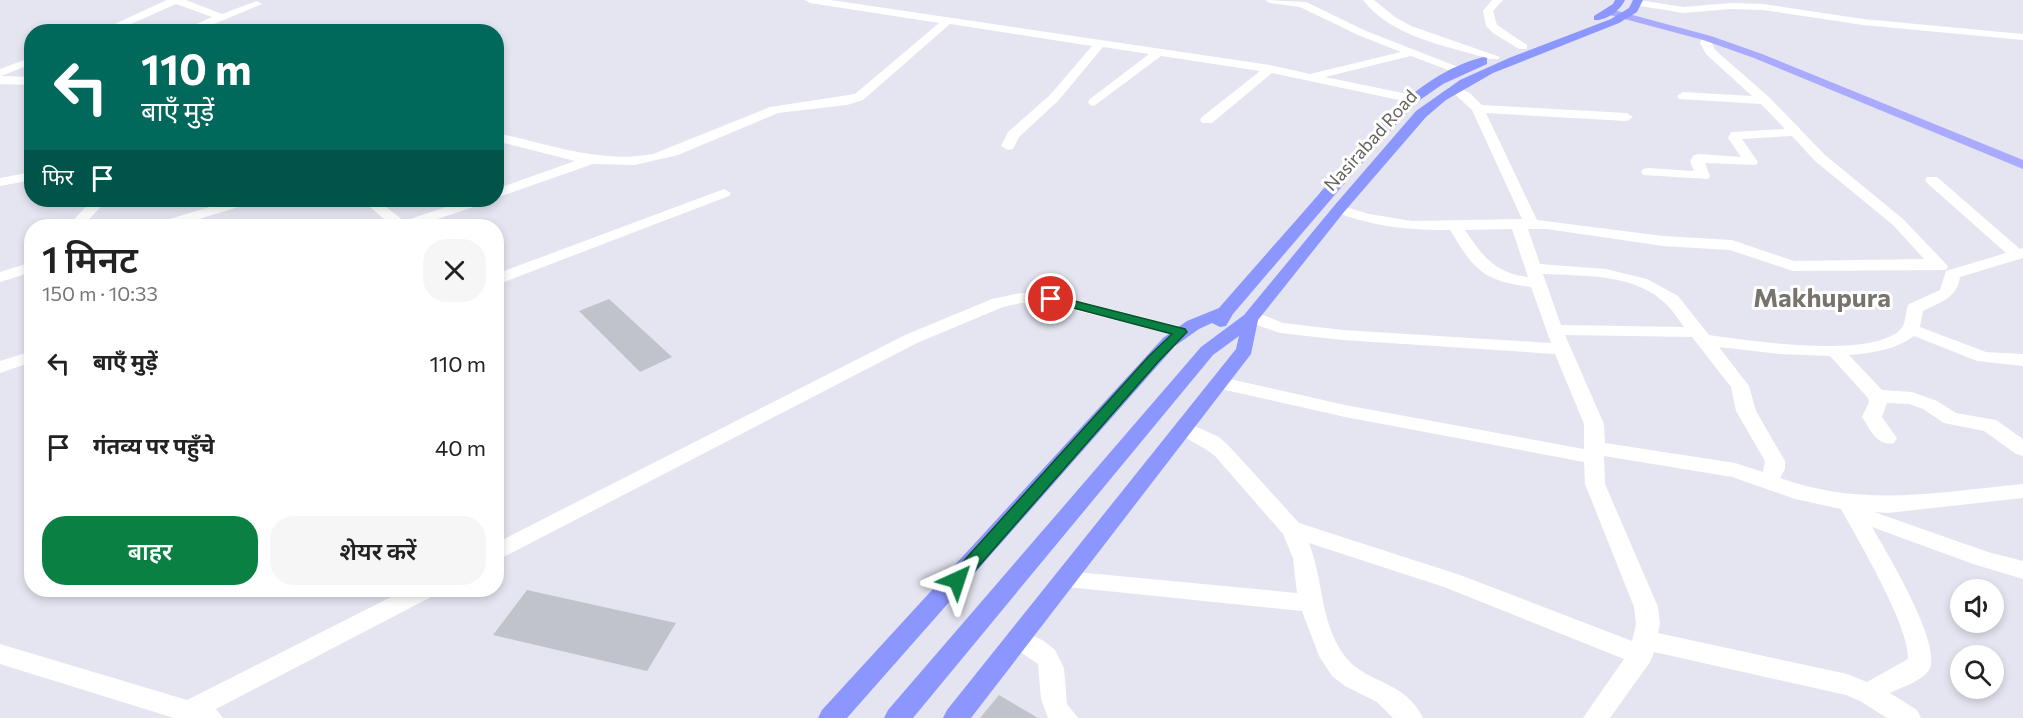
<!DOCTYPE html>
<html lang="hi">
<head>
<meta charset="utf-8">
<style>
  :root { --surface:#fff; --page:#f6f6f6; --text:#222; --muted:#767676; --accent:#0b8043 }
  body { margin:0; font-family:Commissioner,"Noto Sans Devanagari",sans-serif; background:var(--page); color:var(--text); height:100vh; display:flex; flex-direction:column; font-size:22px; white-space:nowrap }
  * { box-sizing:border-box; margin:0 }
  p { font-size:20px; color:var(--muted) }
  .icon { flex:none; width:33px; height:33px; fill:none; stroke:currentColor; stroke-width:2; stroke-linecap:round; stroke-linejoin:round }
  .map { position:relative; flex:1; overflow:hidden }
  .sheet { position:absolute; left:24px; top:219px; width:480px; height:378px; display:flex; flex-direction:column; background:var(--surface); border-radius:24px; box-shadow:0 3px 9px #0003 }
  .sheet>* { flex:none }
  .top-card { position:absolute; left:24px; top:24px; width:480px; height:183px; border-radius:24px; box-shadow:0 3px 9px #0003; background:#00695c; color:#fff; overflow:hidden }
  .fabs { position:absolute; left:1950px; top:579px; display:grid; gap:12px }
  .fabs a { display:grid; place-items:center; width:54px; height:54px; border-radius:50%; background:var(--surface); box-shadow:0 3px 9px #0003; font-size:30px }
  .pin { position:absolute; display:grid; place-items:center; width:51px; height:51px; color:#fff; margin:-26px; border:3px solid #fff; border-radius:50%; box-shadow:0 2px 6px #0007 }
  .me { position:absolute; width:66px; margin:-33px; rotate:42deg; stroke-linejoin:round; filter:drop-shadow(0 0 4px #0008) }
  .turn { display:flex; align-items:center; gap:21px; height:126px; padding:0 18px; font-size:27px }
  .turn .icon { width:78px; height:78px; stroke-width:2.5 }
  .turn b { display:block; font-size:42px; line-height:51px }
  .then { display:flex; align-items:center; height:57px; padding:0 18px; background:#0003; gap:12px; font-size:22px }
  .round { display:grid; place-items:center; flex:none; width:63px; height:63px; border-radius:24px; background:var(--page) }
  .summary { display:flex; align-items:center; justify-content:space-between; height:102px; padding:0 18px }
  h1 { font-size:36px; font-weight:600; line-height:45px }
  .primary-button { display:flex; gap:12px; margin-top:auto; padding:12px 18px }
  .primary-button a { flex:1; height:69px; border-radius:24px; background:var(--accent); color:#fff; font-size:24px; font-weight:600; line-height:69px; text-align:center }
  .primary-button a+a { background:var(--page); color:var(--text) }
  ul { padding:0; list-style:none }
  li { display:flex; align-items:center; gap:18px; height:84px; padding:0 18px }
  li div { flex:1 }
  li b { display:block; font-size:22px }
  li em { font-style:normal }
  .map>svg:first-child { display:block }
  .building { fill:#c1c3cb }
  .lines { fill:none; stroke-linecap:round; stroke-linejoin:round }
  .minor { fill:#fff; fill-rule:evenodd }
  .major { fill:#aaf; fill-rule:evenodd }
  .highway { fill:#8c96ff; fill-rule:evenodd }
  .route { fill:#0b8043; stroke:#07532c; stroke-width:1.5 }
  .labels { text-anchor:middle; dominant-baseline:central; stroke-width:6; stroke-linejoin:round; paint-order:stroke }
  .far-street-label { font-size:18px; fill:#66635c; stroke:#fff }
  .quarter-label { font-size:26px; font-weight:bold; fill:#78746d; stroke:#fff }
</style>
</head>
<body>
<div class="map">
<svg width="2023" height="718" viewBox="0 0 2023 718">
  <rect width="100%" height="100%" fill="#e4e5f0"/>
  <path class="building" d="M609 299 672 357 640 372 579 311Z
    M527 590 676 623 647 671 493 635Z
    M999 695 1038 718H980Z"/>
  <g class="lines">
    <path class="minor" d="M167 0H186L222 14 257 1 262 4 195 32H179L212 17 176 4 113 32H97Z
      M805 0H831L1270 65 1310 74 1401 52 1358 35 1300 7 1270 3 1265 0 1306 2 1366 31 1466 70 1460 74 1456 73 1411 56 1325 77 1417 96 1419 99 1413 103 1272 73 1212 123H1202L1200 120 1202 117 1260 71 1161 56 1094 106 1090 105 1088 102 1090 99 1149 54 1103 47 1058 101 1019 137 1013 149 1008 150 1001 146 1008 132 1050 95 1092 46 950 24 863 100 847 105 778 113 678 155 635 165 593 164 496 198V189L575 161 496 141V133C550 144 598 164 653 154L770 107 855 94 939 23 810 3Z
      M1363 0H1374L1395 17 1411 26 1500 57 1498 59H1490C1447 46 1391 37 1363 0Z
      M1492 0H1503L1493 11 1497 25 1527 45V49H1519L1493 33 1486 26 1483 11Z
      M1639 0 1683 7 1732 3 1763 4 1863 19 2023 34V40L1863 25 1763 10 1732 9 1683 13 1634 5V1Z
      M1707 35 1713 38 1712 43 1715 50 1769 97 1825 155 1903 219 1946 264 1948 267 1946 270 1793 271 1730 250 1663 246 1547 229H1528L1540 264 1606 269 1647 279 1678 296 1709 335C1752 341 1868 359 1900 330 1907 324 1904 312 1909 304L1940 290 1946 271 2006 253 1927 183 1925 180 1927 177H1937L2020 249 2023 248V258L1960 277C1957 298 1941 302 1923 311L1920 327 1986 352 2023 354V366L1977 361 1914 336C1895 350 1873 353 1849 355L1882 390 1912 392 1937 401 1956 413 1996 420 2023 439V456L2016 454 1984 431 1944 423 1923 409 1909 404 1887 403 1882 417 1897 438 1894 443C1877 447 1870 429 1862 417L1869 402 1868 398 1830 356 1781 354 1719 347 1749 386 1756 411 1785 461V469L1780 478C1864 508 1938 492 2023 484V498L1888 513 1874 512 1988 552 2023 561V579L1973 564 1872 527C1886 551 1944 647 1929 670 1922 681 1902 687 1890 693L1917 710 1921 718H1887L1860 701 1846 695 1654 652 1650 662 1610 718H1583L1624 659 1444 587 1309 543C1324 581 1320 628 1348 660 1370 684 1405 681 1423 718H1393L1377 702 1345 686 1332 676 1319 656 1302 611 1058 586 1055 580 1058 574 1066 571 1297 593 1293 558 1283 534 1215 456C1204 446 1184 440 1176 428L1179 423 1186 422 1219 437 1229 446 1299 523 1460 575 1632 641 1636 624 1634 607 1585 484 1584 462 1345 417 1221 389 1214 387 1212 383 1214 379 1221 377 1345 405 1584 449V424L1555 354 1343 340 1280 333 1246 321 1243 317 1246 313H1258L1283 323 1343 330 1551 343 1531 287C1483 281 1474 270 1450 230 1408 231 1374 226 1334 212L1332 209 1339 205 1369 214 1412 221 1522 219 1472 110 1448 88 1454 84 1471 94 1482 105 1627 113 1633 117 1627 121 1486 113 1537 220 1663 236 1732 240 1794 261 1924 259 1893 225 1815 161 1792 136 1742 139 1758 162 1756 165 1705 163 1710 176 1708 179 1643 175 1641 172 1643 169 1648 168 1694 171 1690 161 1694 155 1699 154 1741 157 1728 138 1731 132 1785 129 1761 104 1679 99 1677 96 1683 92 1752 96 1706 54 1700 43 1703 36ZM1512 229 1528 277C1495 273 1482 256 1465 230ZM1543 274C1583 276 1636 273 1667 305 1673 311 1678 319 1684 327L1561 325ZM1565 335 1692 337 1731 387 1736 411 1765 461 1763 472 1735 463 1605 443 1604 424ZM1604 456 1732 477 1795 499 1841 509C1858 540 1910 627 1908 659L1867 682 1847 674 1658 633 1660 624 1658 607 1605 484Z
      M32 57V64L1 76 32 77V85L0 84V69Z
      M32 172V180L0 186V178Z
      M724 189 731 193 729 196 496 285V274Z
      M34 200H64C58 207 43 206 35 204Z
      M92 200H107L83 226H68Z
      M233 200H254L252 203 175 226H153L156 223Z
      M362 200H377L404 221 467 200H487L485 203 417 226H392Z
      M32 262V272L0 282V272Z
      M1021 293 1051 294 1187 328 1190 332 1187 336 1181 337 1051 304 1021 303 1003 307 917 343 496 561V543L905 335 992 299Z
      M32 351V362L0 373V361Z
      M405 590H436L433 596 216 709 223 718H174L0 664V644L187 700Z
      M1019 629 1044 641 1055 650 1064 668 1067 704 1078 718H1048L1041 699 1038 664 1011 646 1007 639 1011 632Z"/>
    <path class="major" d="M1610 9 1711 36 1762 54 2023 160V169L1754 58 1703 40 1606 14 1605 12Z"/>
    <path class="highway" d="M1615 0H1625C1620 11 1606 21 1594 20V16L1613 4Z
      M1633 0H1643L1637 12 1619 23 1493 73 1446 100 1426 117 1344 212 1258 320 1251 354 971 718H943L947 710 1236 349 1239 336 1213 355 913 718H884L888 710 1201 347 1244 315 1334 206 1416 111 1460 80 1509 58 1611 19 1629 8Z
      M1483 57 1487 58V64L1443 84 1417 102 1380 142 1233 314 1226 326 1220 327 1212 323 1199 329 1175 346 847 718H818L822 710 1163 338 1187 321 1219 308C1252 270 1286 232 1319 194 1366 141 1411 76 1483 57Z"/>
  </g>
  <path class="route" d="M1051 295 1185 329 1187 332 1158 362 963 584 957 586 951 584 948 580 951 575 1149 356 1172 334 1047 301 1045 299Z"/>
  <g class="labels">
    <g class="far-street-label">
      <text transform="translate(1370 140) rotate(-48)">Nasirabad Road</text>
    </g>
    <g class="quarter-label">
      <text x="1822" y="296">Makhupura</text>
    </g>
  </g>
</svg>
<div class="fabs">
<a><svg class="icon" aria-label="sound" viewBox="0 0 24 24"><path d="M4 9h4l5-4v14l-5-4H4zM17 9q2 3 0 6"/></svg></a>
<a><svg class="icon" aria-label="search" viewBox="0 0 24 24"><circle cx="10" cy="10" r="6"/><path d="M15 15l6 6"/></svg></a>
</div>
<div class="pin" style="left:1051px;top:299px;background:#d93025"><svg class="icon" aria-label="arrive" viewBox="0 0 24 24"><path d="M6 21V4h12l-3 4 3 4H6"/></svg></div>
<svg class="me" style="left:957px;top:580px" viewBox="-20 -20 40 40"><path d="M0-17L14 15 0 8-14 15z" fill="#0b8043" stroke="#fff" stroke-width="4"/></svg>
<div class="top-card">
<div class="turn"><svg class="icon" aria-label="left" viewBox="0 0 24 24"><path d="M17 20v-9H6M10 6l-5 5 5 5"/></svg><div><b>110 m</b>बाएँ मुड़ें</div></div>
<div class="then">फिर<svg class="icon" aria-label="arrive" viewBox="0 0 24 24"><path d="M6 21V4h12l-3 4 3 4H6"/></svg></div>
</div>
<section class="sheet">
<div class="summary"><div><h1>1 मिनट</h1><p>150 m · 10:33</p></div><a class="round"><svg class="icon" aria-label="close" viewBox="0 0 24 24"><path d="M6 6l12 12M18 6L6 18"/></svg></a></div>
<ul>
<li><svg class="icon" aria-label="left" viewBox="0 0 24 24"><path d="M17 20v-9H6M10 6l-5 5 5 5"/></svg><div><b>बाएँ मुड़ें</b></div><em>110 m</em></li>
<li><svg class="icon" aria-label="arrive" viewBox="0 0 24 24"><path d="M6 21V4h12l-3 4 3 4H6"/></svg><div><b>गंतव्य पर पहुँचे</b></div><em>40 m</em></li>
</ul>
<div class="primary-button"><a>बाहर</a><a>शेयर करें</a></div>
</section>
</div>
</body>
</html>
